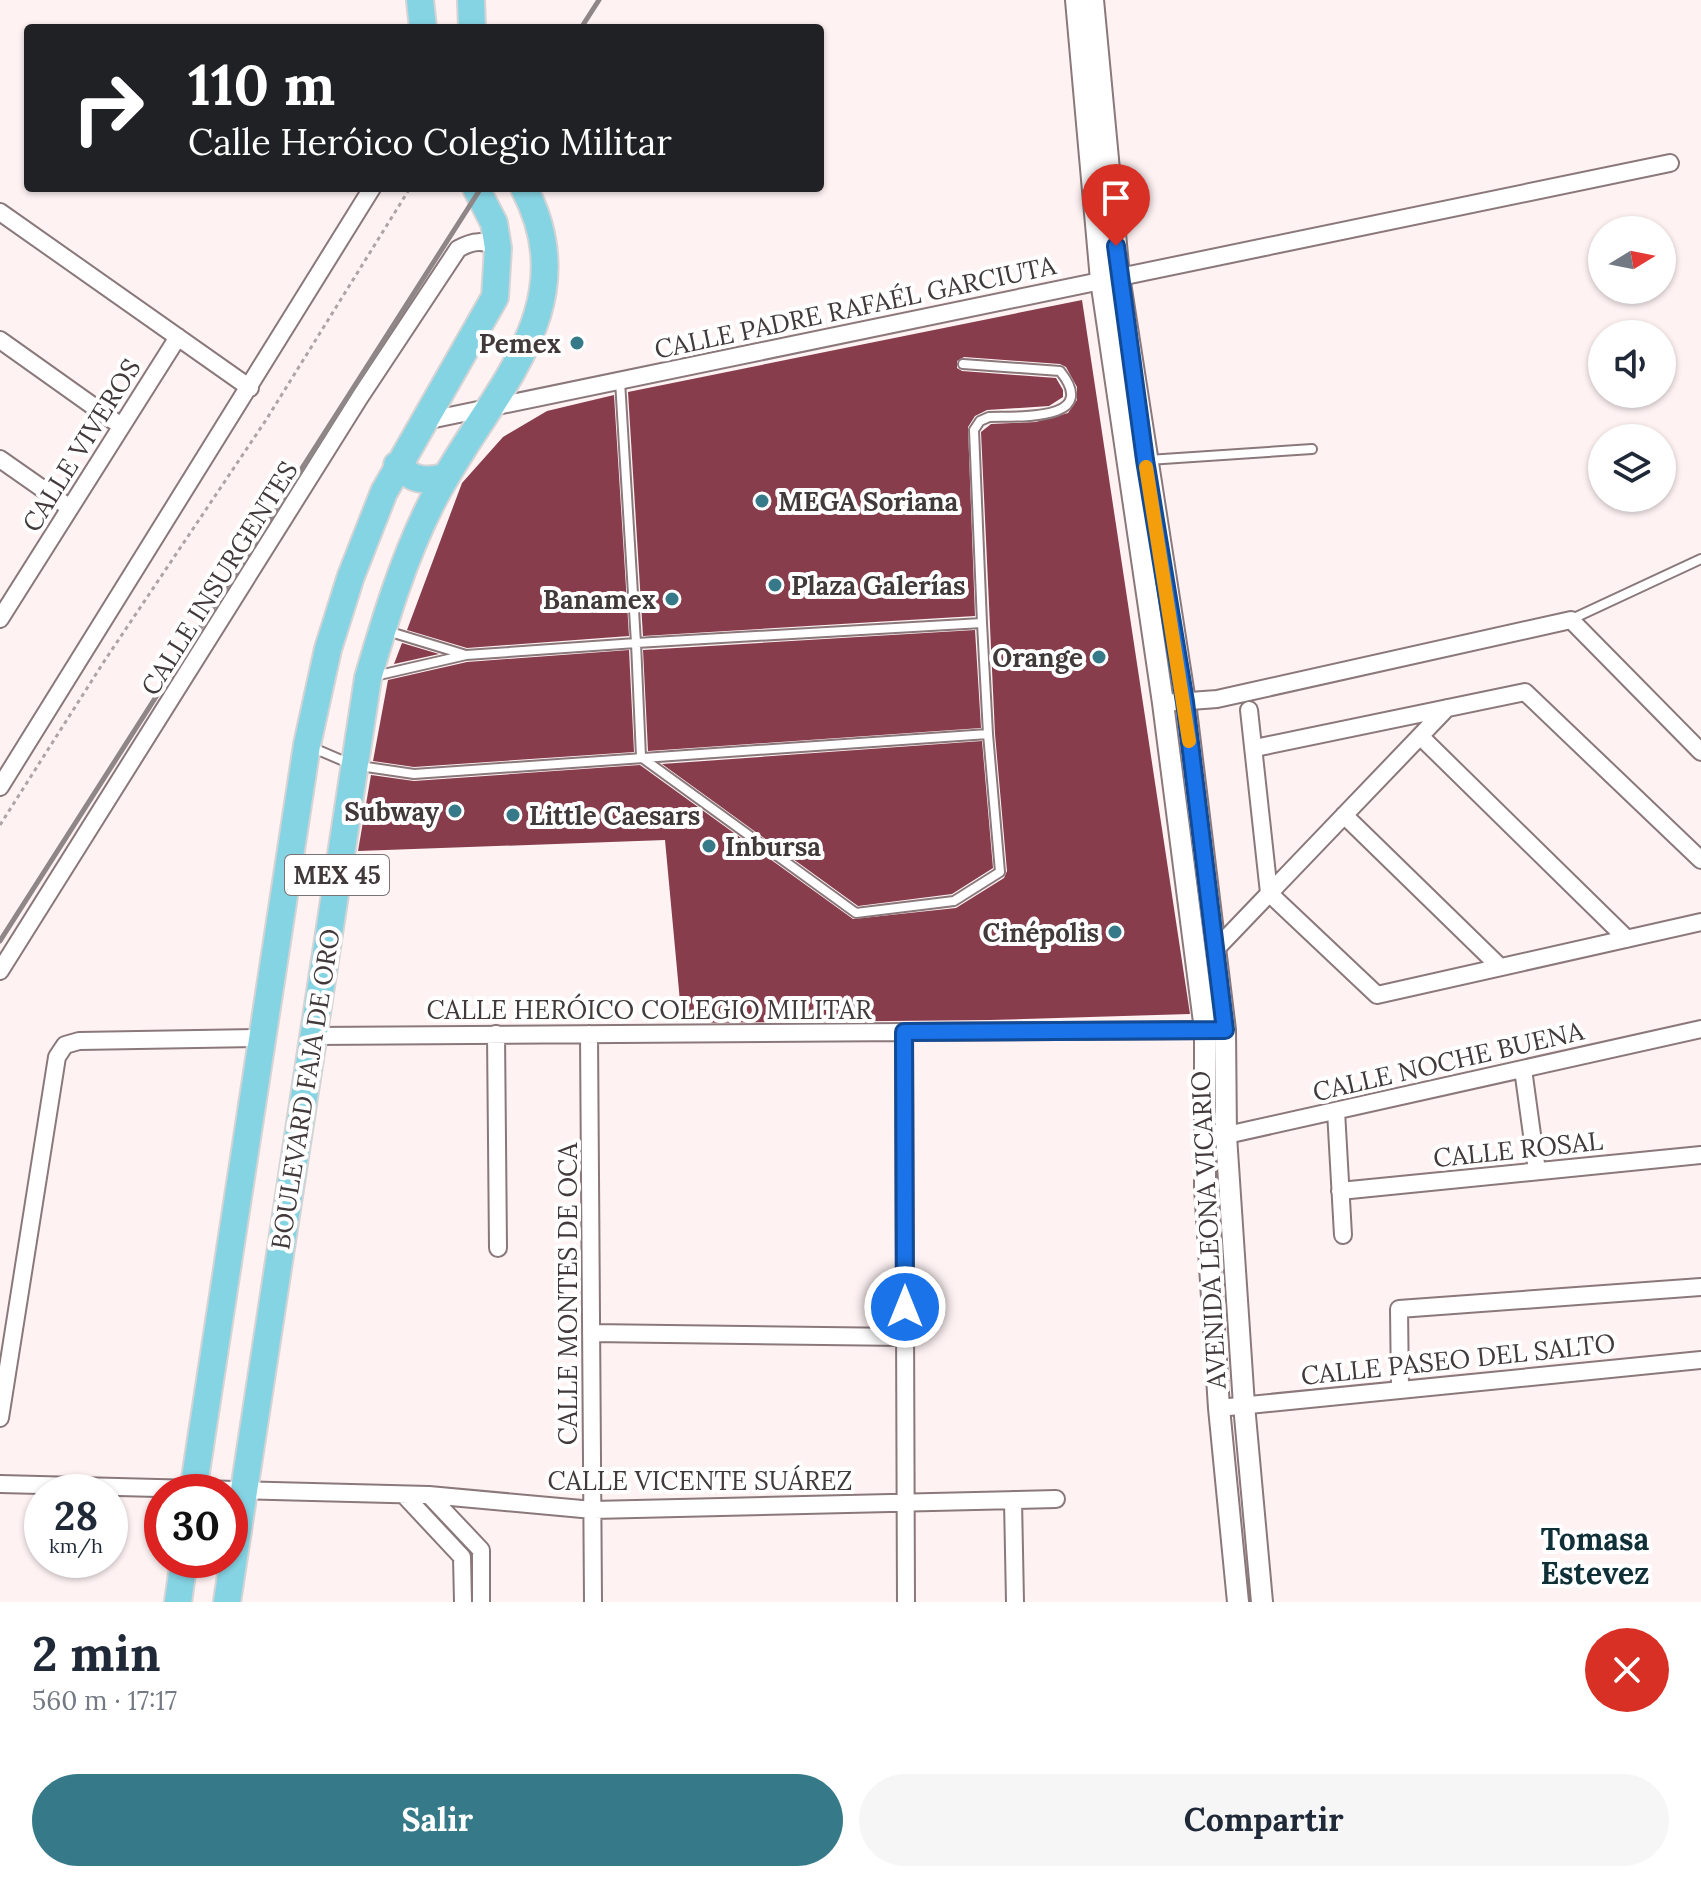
<!DOCTYPE html>
<html lang="es">
<head>
<meta charset="utf-8">
<style>
  :root { --surface:#fff; --page:#f6f6f7; --text:#1f2937; --muted:#747a83; --accent:#367a8a }
  body { margin:0; font-family:Lora,serif; background:var(--page); color:var(--text); height:100vh; display:flex; flex-direction:column; font-size:30px; white-space:nowrap }
  * { box-sizing:border-box; margin:0 }
  p { font-size:26px; color:var(--muted) }
  .icon { flex:none; width:44px; height:44px; fill:none; stroke:currentColor; stroke-width:2; stroke-linecap:round; stroke-linejoin:round }
  .map { position:relative; height:1602px; overflow:hidden }
  .details { display:flex; flex-direction:column; background:var(--surface); flex:1 }
  .details>* { flex:none }
  .hud { position:absolute; left:24px; top:24px; width:800px; height:168px; border-radius:8px; box-shadow:0 2px 6px #0004; background:#202124; color:#fff; overflow:hidden }
  .needle { width:52px; rotate:80deg }
  .controls { position:absolute; left:1588px; top:216px; display:grid; gap:16px }
  .controls a { display:grid; place-items:center; width:88px; height:88px; border-radius:50%; background:var(--surface); box-shadow:0 2px 6px #0004; font-size:40px }
  .speed { position:absolute; left:24px; top:1474px; display:flex; gap:16px; font-size:40px; font-weight:700; text-align:center }
  .speed>* { display:grid; place-content:center; width:104px; height:104px; border-radius:50%; background:var(--surface); box-shadow:0 2px 6px #0004; line-height:1 }
  .speed small { font-size:20px; font-weight:400 }
  .speed .limit { border:12px solid #d22; background:#fff; color:#111 }
  .pin { position:absolute; display:grid; place-items:center; width:68px; height:68px; color:#fff; margin:-82px -34px; border-radius:50% 50% 50% 0; rotate:-45deg; box-shadow:0 0 8px #0007 }
  .pin .icon { rotate:45deg }
  .me { position:absolute; width:88px; margin:-44px; rotate:0deg; stroke-linejoin:round; filter:drop-shadow(0 0 6px #0008) }
  .turn { display:flex; align-items:center; gap:28px; height:168px; padding:0 32px; font-size:36px }
  .turn .icon { width:104px; height:104px; stroke-width:2.5 }
  .turn b { display:block; font-size:56px; line-height:68px }
  .round { display:grid; place-items:center; flex:none; width:84px; height:84px; border-radius:42px; background:var(--page) }
  .overview { display:flex; align-items:center; justify-content:space-between; height:136px; padding:0 32px }
  h1 { font-size:48px; font-weight:800; line-height:60px }
  .button { display:flex; gap:16px; margin-top:auto; padding:16px 32px }
  .button a { flex:1; height:92px; border-radius:48px; background:var(--accent); color:#fff; font-size:32px; font-weight:800; line-height:92px; text-align:center }
  .button a+a { background:var(--page); color:var(--text) }
  .map>svg:first-child { display:block }
  .building { fill:#883d4c }
  .lines { fill:none; stroke-linecap:round; stroke-linejoin:round }
  .service-casing { stroke:#8a787b; stroke-width:12 }
  .minor-casing { stroke:#8a787b; stroke-width:20 }
  .tertiary-casing { stroke:#8a787b; stroke-width:24 }
  .primary-casing { stroke:#d5d3d4; stroke-width:30 }
  .path { stroke:#aea4a5; stroke-width:3; stroke-dasharray:4 4; stroke-linecap:butt }
  .service { stroke:#fff; stroke-width:8 }
  .minor { stroke:#fff; stroke-width:16 }
  .tertiary { stroke:#fff; stroke-width:20 }
  .primary { stroke:#85d4e4; stroke-width:26 }
  .rail { stroke:#8f8687; stroke-width:5 }
  .route-casing { stroke:#114b97; stroke-width:20 }
  .route { stroke:#1a73e8; stroke-width:14 }
  .slow { stroke:#f59e0b; stroke-width:14 }
  .poi-dot { fill:#367a8a; stroke:#fff; stroke-width:3 }
  .labels { text-anchor:middle; dominant-baseline:central; stroke-width:8; stroke-linejoin:round; paint-order:stroke }
  .shield { fill:#fff; stroke:#7a7475; stroke-width:2 }
  .shield-label { font-size:24px; font-weight:bold; fill:#41393a }
  .street-label { font-size:26px; fill:#41393a; stroke:#fff }
  .poi-label { font-size:26px; font-weight:bold; fill:#41393a; stroke:#fff; text-anchor:end }
  .quarter-label { font-size:30px; font-weight:bold; fill:#0f3037; stroke:#fff }
</style>
</head>
<body>
<div class="map">
<svg width="1701" height="1602" viewBox="0 0 1701 1602">
  <rect width="100%" height="100%" fill="#fef2f3"/>
  <path class="building" d="M1082 300 1190 1014 990 1020 682 1023 665 840 358 851 371 775 414 781 640 765 853 919 956 908 1004 878 1007 871 995 734 981 432 991 424 1036 422 1068 413 1077 400V387L1066 367 1060 364 964 357 957 361V368L962 371 1056 378 1063 390V397L1049 406 987 410 975 416 968 427 975 616 643 636 628 392Z
    M614 395 629 636 467 648 407 630 462 483 503 437 547 411Z
    M975 630 981 728 648 751 643 650Z
    M402 643 439 654 394 664Z
    M629 650 634 752 414 767 373 761 388 680 467 662Z
    M982 741 993 868 952 894 858 906 662 764Z"/>
  <g class="lines">
    <g class="service-casing">
      <path id="service" d="M963 364 1060 371C1101 422 1018 416 989 417L980 421 974 430 982 623
        M1148 460 1312 449
        M1572 619 1701 559
        M387 631 466 655
        M375 676 466 655 636 643 620 381
        M311 747 353 765 414 774 988 734 1000 872 954 901 856 913 641 757 636 643 982 623 988 734"/>
    </g>
    <g class="minor-casing">
      <path id="minor" d="M0 212 250 388
        M0 340 121 426
        M425 421 1670 163
        M0 459 70 508
        M0 619 178 337
        M1163 703 1217 699 1571 620 1701 752
        M1249 710 1269 893 1377 995 1701 922
        M1420 736 1627 939
        M1255 748 1525 692 1701 860
        M0 787 372 188
        M1344 815 1500 967
        M1215 950 1447 708
        M0 971 360 397 458 249C474 240 483 240 498 248
        M904 1032 906 1602
        M496 1034 498 1248
        M589 1034 593 1602
        M313 1036 1216 1030
        M1523 1069 1537 1171
        M1336 1111 1343 1235
        M1218 1137 1701 1029
        M1340 1191 1701 1155
        M591 1333 905 1337
        M1400 1389 1399 1309 1701 1287
        M1219 1408 1701 1360
        M0 1418 57 1057 65 1045 79 1041 262 1038
        M0 1484 429 1495 593 1510 1056 1499
        M404 1495 462 1557 463 1602
        M429 1495 481 1550V1602
        M1013 1500 1015 1602"/>
    </g>
    <g class="tertiary-casing">
      <path id="tertiary" d="M1076 0 1101 280 1163 703 1205 1030V1187L1219 1408 1238 1602
        M1093 0 1119 276 1185 702 1225 1030 1226 1136 1244 1405 1262 1602"/>
    </g>
    <g class="primary-casing">
      <path id="primary" d="M420 0 423 28
        M471 0 472 28
        M397 465C412 480 424 482 444 477
        M193 1492 307 745 328 649 351 576 384 492 495 297 498 248 494 223 476 188
        M178 1602 184 1560
        M227 1602 368 678C385 620 403 560 430 506 482 399 590 314 524 188"/>
    </g>
    <path class="path" d="M0 825 105 660 266 420 410 188"/>
    <use href="#service" class="service"/>
    <use href="#minor" class="minor"/>
    <use href="#tertiary" class="tertiary"/>
    <use href="#primary" class="primary"/>
    <path class="rail" d="M581 28 599 0
      M0 941 481 188"/>
  </g>
  <g class="lines">
    <g class="route-casing">
      <path id="route" d="M905 1307 904 1032 1225 1030 1185 702 1145 460 1116 246"/>
    </g>
    <use href="#route" class="route"/>
    <path class="slow" d="M1146 467 1189 741"/>
  </g>
  <g class="poi-dot">
    <circle cx="577" cy="343" r="8"/>
    <circle cx="762" cy="501" r="8"/>
    <circle cx="775" cy="585" r="8"/>
    <circle cx="672" cy="599" r="8"/>
    <circle cx="1099" cy="657" r="8"/>
    <circle cx="455" cy="811" r="8"/>
    <circle cx="513" cy="815" r="8"/>
    <circle cx="709" cy="846" r="8"/>
    <circle cx="1115" cy="932" r="8"/>
  </g>
  <g class="labels">
    <rect class="shield" x="285" y="855" width="104" height="40" rx="6"/>
    <g class="shield-label">
      <text x="337" y="875">MEX 45</text>
    </g>
    <g class="street-label">
      <text transform="translate(855 307) rotate(-12)">CALLE PADRE RAFAÉL GARCIUTA</text>
      <text transform="translate(81 445) rotate(-58)">CALLE VIVEROS</text>
      <text transform="translate(219 578) rotate(-58)">CALLE INSURGENTES</text>
      <text x="649" y="1009">CALLE HERÓICO COLEGIO MILITAR</text>
      <text transform="translate(1448 1061) rotate(-13)">CALLE NOCHE BUENA</text>
      <text transform="translate(305 1089) rotate(-81)">BOULEVARD FAJA DE ORO</text>
      <text transform="translate(1518 1149) rotate(-6)">CALLE ROSAL</text>
      <text transform="translate(1208 1230) rotate(-93)">AVENIDA LEONA VICARIO</text>
      <text transform="translate(567 1294) rotate(-90)">CALLE MONTES DE OCA</text>
      <text transform="translate(1458 1359) rotate(-6)">CALLE PASEO DEL SALTO</text>
      <text x="700" y="1480">CALLE VICENTE SUÁREZ</text>
    </g>
    <g class="poi-label">
      <text x="561" y="343">Pemex</text>
      <text x="778" y="501" text-anchor="start">MEGA Soriana</text>
      <text x="791" y="585" text-anchor="start">Plaza Galerías</text>
      <text x="656" y="599">Banamex</text>
      <text x="1083" y="657">Orange</text>
      <text x="439" y="811">Subway</text>
      <text x="529" y="815" text-anchor="start">Little Caesars</text>
      <text x="725" y="846" text-anchor="start">Inbursa</text>
      <text x="1099" y="932">Cinépolis</text>
    </g>
    <g class="quarter-label">
      <text x="1595" y="1539">Tomasa<tspan x="1595" dy="34">Estevez</tspan></text>
    </g>
  </g>
</svg>
<div class="controls">
<a><svg class="needle" viewBox="-14 -14 28 28"><path d="M0-13l5 13h-10z" fill="#e53935"/><path d="M0 13l5-13h-10z" fill="#747a83"/></svg></a>
<a><svg class="icon" aria-label="sound" viewBox="0 0 24 24"><path d="M4 9h4l5-4v14l-5-4H4zM17 9q2 3 0 6"/></svg></a>
<a><svg class="icon" aria-label="layers" viewBox="0 0 24 24"><path d="M12 4l9 5-9 5-9-5zM3 14l9 5 9-5"/></svg></a>
</div>
<div class="speed"><div>28<small>km/h</small></div><div class="limit">30</div></div>
<div class="pin" style="left:1116px;top:246px;background:#d93025"><svg class="icon" aria-label="arrive" viewBox="0 0 24 24"><path d="M6 21V4h12l-3 4 3 4H6"/></svg></div>
<svg class="me" style="left:905px;top:1307px" viewBox="-20 -20 40 40"><circle r="17" fill="#1a73e8" stroke="#fff" stroke-width="3"/><path d="M0-11L8 9 0 5-8 9z" fill="#fff"/></svg>
<div class="hud">
<div class="turn"><svg class="icon" aria-label="right" viewBox="0 0 24 24"><path d="M7 20v-9h11M14 6l5 5-5 5"/></svg><div><b>110 m</b>Calle Heróico Colegio Militar</div></div>
</div>
</div>
<section class="details">
<div class="overview"><div><h1>2 min</h1><p>560 m · 17:17</p></div><a class="round" style="background:#d93025;color:#fff"><svg class="icon" aria-label="close" viewBox="0 0 24 24"><path d="M6 6l12 12M18 6L6 18"/></svg></a></div>
<div class="button"><a>Salir</a><a>Compartir</a></div>
</section>
</body>
</html>
